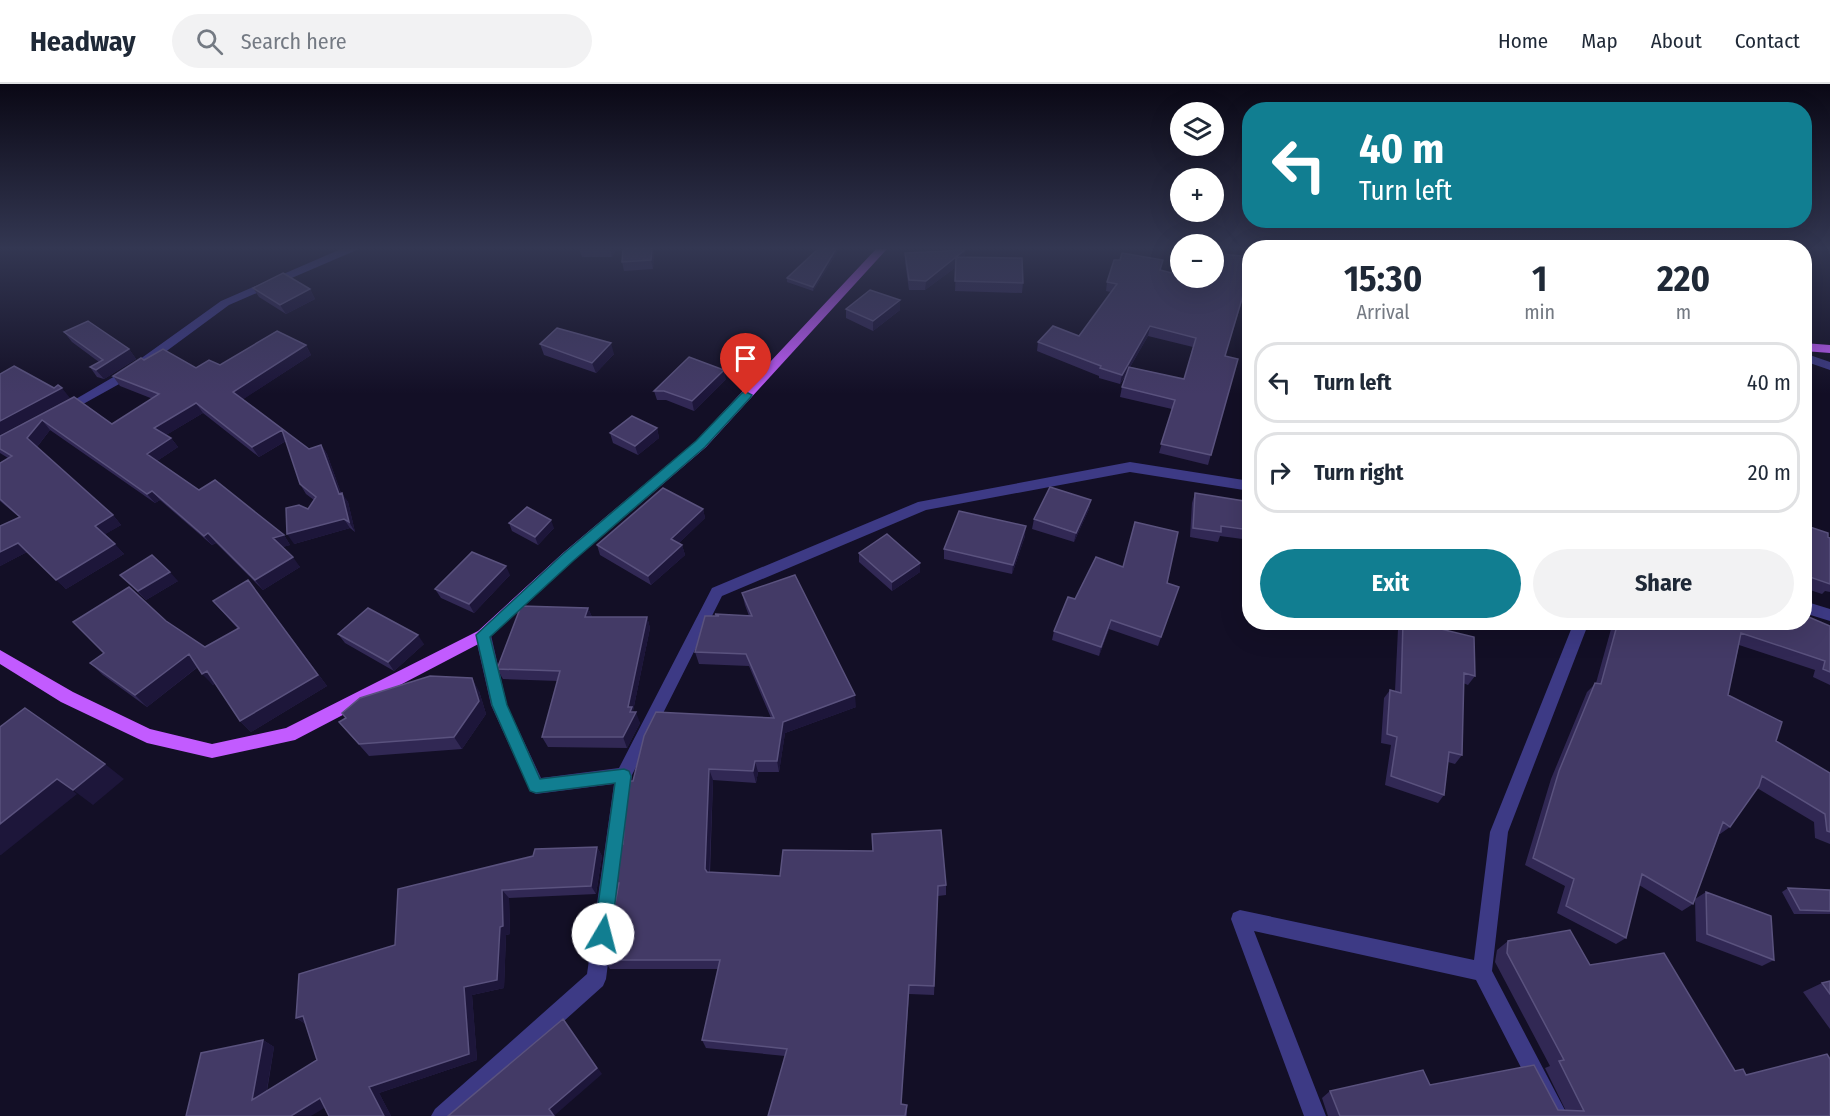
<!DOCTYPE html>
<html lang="en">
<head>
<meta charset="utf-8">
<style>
  :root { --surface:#fff; --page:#f2f2f3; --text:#1f2937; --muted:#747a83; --line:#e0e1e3; --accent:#117e91 }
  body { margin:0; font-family:"Fira Sans Condensed",sans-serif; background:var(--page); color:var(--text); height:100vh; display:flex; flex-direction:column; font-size:22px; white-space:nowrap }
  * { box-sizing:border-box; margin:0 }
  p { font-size:20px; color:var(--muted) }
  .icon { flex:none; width:33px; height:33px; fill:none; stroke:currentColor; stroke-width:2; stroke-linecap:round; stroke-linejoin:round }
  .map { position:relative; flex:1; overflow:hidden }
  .sheet { position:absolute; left:1242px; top:156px; width:570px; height:390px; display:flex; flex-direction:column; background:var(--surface); border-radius:24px; box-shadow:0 6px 24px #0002 }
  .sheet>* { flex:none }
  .hud { position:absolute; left:1242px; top:18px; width:570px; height:126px; border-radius:24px; box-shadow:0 6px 24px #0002; background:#117e91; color:#fff; overflow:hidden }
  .tools { position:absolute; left:1170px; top:18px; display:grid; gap:12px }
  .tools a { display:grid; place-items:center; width:54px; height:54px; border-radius:50%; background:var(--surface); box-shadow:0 6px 24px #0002; font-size:30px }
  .pin { position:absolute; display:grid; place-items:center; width:51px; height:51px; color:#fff; margin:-62px -26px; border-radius:50% 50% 50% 0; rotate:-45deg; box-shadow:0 0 6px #0007 }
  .pin .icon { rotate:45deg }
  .me { position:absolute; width:66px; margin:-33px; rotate:8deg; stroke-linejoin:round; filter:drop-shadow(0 0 4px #0008) }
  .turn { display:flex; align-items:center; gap:21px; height:126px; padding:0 18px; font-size:27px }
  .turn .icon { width:78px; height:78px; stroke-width:2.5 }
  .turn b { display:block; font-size:42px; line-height:51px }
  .eta { display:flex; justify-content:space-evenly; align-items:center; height:102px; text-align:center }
  .eta b { font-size:36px; font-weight:700; line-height:42px }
  .cta { display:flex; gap:12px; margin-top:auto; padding:12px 18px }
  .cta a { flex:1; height:69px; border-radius:36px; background:var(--accent); color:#fff; font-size:24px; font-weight:700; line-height:69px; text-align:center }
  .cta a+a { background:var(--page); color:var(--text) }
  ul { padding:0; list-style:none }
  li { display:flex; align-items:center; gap:18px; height:81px; margin:0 12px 9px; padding:0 6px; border:3px solid var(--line); border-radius:24px }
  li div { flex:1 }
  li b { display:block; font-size:22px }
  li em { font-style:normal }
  header { display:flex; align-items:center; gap:36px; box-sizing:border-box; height:84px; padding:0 30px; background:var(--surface); border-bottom:2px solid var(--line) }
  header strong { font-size:28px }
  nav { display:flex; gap:33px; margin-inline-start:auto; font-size:21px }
  .search { width:420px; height:54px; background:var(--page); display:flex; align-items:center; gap:15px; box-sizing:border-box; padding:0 21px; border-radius:33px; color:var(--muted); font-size:22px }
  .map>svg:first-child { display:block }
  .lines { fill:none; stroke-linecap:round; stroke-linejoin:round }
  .minor { fill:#3d3a85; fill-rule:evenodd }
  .major { fill:#c25bff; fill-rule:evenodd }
  .wall { fill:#312854; fill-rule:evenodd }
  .shaded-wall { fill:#1d163a }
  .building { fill:#433a66; stroke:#5a527e; stroke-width:1.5 }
  .route { fill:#117e91; stroke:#0b525e; stroke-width:1.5 }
</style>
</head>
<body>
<header>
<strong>Headway</strong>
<div class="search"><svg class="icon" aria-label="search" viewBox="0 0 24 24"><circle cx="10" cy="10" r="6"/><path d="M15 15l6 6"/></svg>Search here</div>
<nav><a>Home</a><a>Map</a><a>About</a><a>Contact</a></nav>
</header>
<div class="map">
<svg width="1830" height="1032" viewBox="0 0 1830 1032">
  <rect width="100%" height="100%" fill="#130f26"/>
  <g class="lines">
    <path class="minor" d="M341 165H359L229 221 130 294 67 329 63 330 57 326 122 288 221 217Z
      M1804 269 1830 278V286L1804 277Z
      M1130 378 1250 397V407L1130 388 926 426 722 512 632 691 606 895 603 902 458 1032H431L435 1025 587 890 614 700 536 710 530 707 491 621 475 551 478 547 483 545 488 547 491 551 507 621 541 694 619 684 712 504 918 418Z
      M1804 517 1830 525V537L1804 529Z
      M1574 538H1589L1508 748 1492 887 1568 1032H1546L1476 896 1254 847 1326 1032H1304L1231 835 1233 829 1240 826 1474 876 1490 748Z"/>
    <path class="major" d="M876 165H887L706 363 573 477 488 555 295 656 212 674 147 659 61 618 0 580V566L73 608 150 645 212 660 286 644 478 547 563 469 696 357Z
      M1804 259 1830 261V269L1804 267Z"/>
  </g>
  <path class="wall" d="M579 165H617L612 173H582Z
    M654 165 653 185 624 187 622 178Z
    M818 165H839L813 207 787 198V194Z
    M905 169 965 173 1023 199 1022 209 955 207 956 183 925 206H909L905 178Z
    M1250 173V214L1244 211 1225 272 1238 275 1208 381 1159 369 1172 325 1120 313 1122 303 1128 288 1120 300 1099 294V292L1037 267 1038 258 1079 252 1111 208 1106 207 1107 198 1160 186 1208 198 1209 194H1214ZM1148 252 1193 263 1184 295 1130 283Z
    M253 204 310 205 315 215 286 230 259 213Z
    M900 216V226L873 247 846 234V225Z
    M64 248 129 265 136 275 104 295 97 293 90 283 99 278 72 258Z
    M540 260 614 270 596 289 544 271Z
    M306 261 311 271 243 315 309 365 321 361 327 370 341 409 348 418 355 448 350 444 294 460 308 425 314 416 306 410 300 400 286 357 259 373 203 329 166 351 171 354 178 363 157 377 199 406 284 451 290 461 282 463 300 483 263 506 216 459 212 461 160 416 155 419 50 346 37 363 113 431 121 441 105 450 124 470 66 505 27 468 0 482V442L19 433 0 417V379L8 374 0 369V352L74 313 112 340 153 315 120 302 113 292 144 276 196 284 220 281Z
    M726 295 694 327 666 316H657L654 307Z
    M1250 324V338L1244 336 1247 327Z
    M657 344 659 354 638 371 613 359 610 349Z
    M1195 409 1250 418V456L1220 452 1218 458 1190 453 1192 419Z
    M1091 416 1089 425 1074 458 1032 445 1034 435Z
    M703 425 705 434 679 459 682 461 685 471 651 501 600 471 597 461Z
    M509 439 554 444 538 461 512 447Z
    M1804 441 1830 454V508L1825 507 1822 510 1804 504Z
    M1025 452 1012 490 944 475V465Z
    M859 469 920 479V488L892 507 859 478Z
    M120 491 178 497 146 516Z
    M510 491 474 529 441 514 435 505Z
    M1167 499 1179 503 1158 562 1109 545 1099 572 1052 556 1054 547 1075 515Z
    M257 508 327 602 251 648 240 637 216 599 213 601 198 583 147 623 103 591 90 579 104 569 166 537 205 563 238 545 213 517Z
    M742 509 856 623 785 649 779 688H758L756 699 713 696 710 789 946 801V811L938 812 934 911 909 910 901 1020 907 1021V1032H768L785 972 706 964 702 956 718 885H610L604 876 617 806 614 799 623 760 633 697 771 634 749 582 699 580 695 568 716 532 715 530 749 532 745 521Z
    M588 524 592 533H647L650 544 633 627 640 639 627 664 548 663 542 653 558 597 503 595 497 585Z
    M1402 538H1412L1475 592 1468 601 1463 599 1462 671 1455 680 1448 678 1444 711 1438 719 1385 701 1391 661 1381 659 1384 614 1390 606 1395 607 1398 545Z
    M1613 538H1804L1830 542V601L1813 593 1815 586 1739 561 1728 611 1776 657 1830 689V760L1815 754 1814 738 1757 704 1730 743 1720 750H1719L1693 820 1682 827 1639 801 1626 854 1616 860 1557 829 1565 802 1525 781 1551 695 1587 608 1596 599Z
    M338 550 424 560 394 587 345 559Z
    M479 607 486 630 462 665 369 672 339 638Z
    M597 763 602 772 596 810 509 814 510 850 506 851 504 904 472 911 477 976 379 1009 391 1032H329L325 1023 186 1032 263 956 274 963 267 1007 317 976 306 940 296 934 395 861 398 805Z
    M1788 804 1830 806V830H1794L1782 808Z
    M1706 808 1774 876 1762 882 1696 857 1695 815Z
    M1508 857 1590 881 1735 987 1746 991 1830 1032H1328L1322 1014 1330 1007 1430 1001 1558 1026 1566 1027 1545 984 1550 982 1495 878 1497 866Z
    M1830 897V945L1803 908 1822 899Z"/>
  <path class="shaded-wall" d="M610 165H617L612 173Z
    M652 165H654L653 185 651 176Z
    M836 165H839L813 207V203Z
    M965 166V175L956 173Z
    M956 173V183L925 206 926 197Z
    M310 205 315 215 286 230 280 221Z
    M900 216V226L873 247V237Z
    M1150 242 1148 252 1120 300 1122 291Z
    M611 259 614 270 596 289 592 279Z
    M306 261 311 271 239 318 233 308Z
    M129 265 136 275 104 295 96 286Z
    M724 286 726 295 694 327 692 317Z
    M62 304 70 314 0 351V337Z
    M196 319 203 329 161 354 154 344Z
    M42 336 50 346 36 364 27 354Z
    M657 344 659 354 638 371 635 362Z
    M282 346 289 355 259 373 252 363Z
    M171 354 178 363 154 379 147 370Z
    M321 361 327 370 344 418 342 409 348 418 355 448 349 438Z
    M152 407 160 416 155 419 147 410Z
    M1091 416 1089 425 1074 458 1076 449Z
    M703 425 705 434 674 464 671 455Z
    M113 431 121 441 104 451 95 442Z
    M344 435 350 444 294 460 287 450Z
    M551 436 554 444 538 461 535 453Z
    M1026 442 1025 452 1012 490 1013 481Z
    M208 449 216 459 212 461 204 452Z
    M284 451 290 461 280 464 273 454Z
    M18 459 27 468 0 482V468Z
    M115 460 124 470 66 505 56 496Z
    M682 461 685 471 651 501 648 492Z
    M293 473 300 483 263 506 255 496Z
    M920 479V488L892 507V498Z
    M506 482 510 491 474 529 469 520Z
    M170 488 178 497 146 516 138 507Z
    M248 496 327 602 251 648 240 637Z
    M588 524 593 535 585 533Z
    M647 533 650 544 633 627 635 631 636 628 640 639 627 664 623 653 628 623Z
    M1111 536 1109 545 1099 572 1101 563Z
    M418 551 424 560 394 587 388 578Z
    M189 570 200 581 147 623 135 611Z
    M207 587 218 598 213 601 202 590Z
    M472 594 479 607 486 630 462 665 454 653Z
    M855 611 856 623 785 649 779 688 777 677 783 638Z
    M755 677 758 688 756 699 753 687Z
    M105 680 124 695 93 721 73 706Z
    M709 685 713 696 709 795 705 785Z
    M57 695 77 710 1 771H0V740Z
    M597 763 602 772 596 810 591 802Z
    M502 806 509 814 510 850 506 851 504 904 472 911 477 976 379 1009 391 1032H384L369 1003 464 903 500 843Z
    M909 901V910L901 1026V1020Z
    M303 932 307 941 296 934Z
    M563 935 569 942 602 990 555 1031 556 1032H554L549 1025Z
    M263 956 274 963 264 1022 252 1016Z
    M320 1014 331 1020 311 1032H291Z"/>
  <path class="building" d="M623 165H652L651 176 622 178Z
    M818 165H836L813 203 787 194Z
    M965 166 956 173 1022 174 1023 199 955 197 956 173 926 197 909 196 905 169Z
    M1122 169 1163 176 1160 186 1180 191V194H1190L1210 198V194H1214V169L1250 173V203L1246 201 1225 272 1238 275 1211 371 1161 360 1175 316 1122 303 1129 283 1184 295 1196 254 1150 242 1122 291 1100 284 1101 282 1038 258 1053 242 1079 252 1117 200 1107 198 1114 176H1120Z
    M283 189 310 205 280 221 253 204Z
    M870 206 900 216 873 237 846 225Z
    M88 237 129 265 96 286 90 283 103 276 64 248Z
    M557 244 611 259 592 279 540 260Z
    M277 247 306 261 233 308 309 365 321 361 339 410 342 409 349 438 344 435 287 450 286 424 299 421 308 425 316 413 300 400 282 346 252 363 196 319 154 344 171 354 147 370 199 406 215 396 284 451 273 454 293 473 255 496 208 449 204 452 152 407 147 410 42 336 27 354 113 431 95 442 115 460 56 496 18 459 0 468V442L20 433 0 415V379L12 372 0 365V352L74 313 112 340 159 310 113 292 141 274 144 276 163 265 196 284 209 276 220 281Z
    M689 273 724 286 692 317 664 307H654Z
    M14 282 54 304 58 301 62 304 0 337V290Z
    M632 332 657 344 635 362 610 349Z
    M1050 403 1091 416 1076 449 1034 435Z
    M663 404 703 425 671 455 682 461 648 492 597 461Z
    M1195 409 1250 418V446L1221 442V448L1193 444Z
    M527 423 551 436 535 453 509 439Z
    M959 427 1026 442 1013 481 944 465Z
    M1135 438 1178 448 1167 499 1179 503 1161 553 1111 536 1101 563 1054 547 1068 513 1075 515 1096 473 1123 483Z
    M1804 441 1828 449V453L1830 454V500L1804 491Z
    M887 450 920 479 892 498 859 469Z
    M472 468 506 482 469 520 435 505Z
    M152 471 170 488 138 507 120 491Z
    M795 491 855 611 783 638 777 677H755L753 687 709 685 705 785 707 788 780 792 783 766 873 767 872 750 941 746 946 801 938 802 934 902 909 901 901 1020 907 1021 905 1032H768L787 965 702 956 720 876H604L619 799H614L619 760H623L628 697H633L644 652 656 628 774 634 746 570 695 568 705 532H719L715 530 752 532 742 509Z
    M248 496 318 591 240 637 207 587 202 590 189 570 135 611 90 579 104 569 73 538 129 503 166 537 205 563 239 544 213 517Z
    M521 522 588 524 585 533H647L628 623H632L630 628H636L623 653H542L560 587 497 585Z
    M368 524 418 551 388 578 338 550Z
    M1804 531 1830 542V588L1823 585 1825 577 1741 549 1728 611 1782 638 1776 657 1830 689V748L1827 747 1825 730 1762 692 1759 702 1730 743 1723 738 1693 820 1642 790 1626 854 1566 822 1574 795 1533 774 1559 687 1595 599 1601 600 1618 538H1804Z
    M1403 538H1412L1474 553 1475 592 1464 589 1462 671 1449 668 1444 711 1391 692 1397 653 1387 650 1390 606 1401 609Z
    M430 592 472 594 479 617 454 653 359 660 339 638 346 634 342 629 360 614Z
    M25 624 105 680 73 706 57 695 0 740V643Z
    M597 763 591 802 502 806 503 842 500 843 497 896 464 903 469 970 369 1003 384 1032H329L320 1014 291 1032H186L201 969 263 956 252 1016 317 976 303 932 296 934 299 890 395 861 398 805 533 772 535 765Z
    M1788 804 1830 806V827L1800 826Z
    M1706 808 1771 832 1774 876 1707 850Z
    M1570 846 1590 881 1664 869 1735 987 1743 985 1746 991 1827 970 1830 975V1032H1340L1330 1007 1423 986 1430 1001 1534 981 1558 1026 1584 1027 1559 977 1564 976 1507 869 1508 857Z
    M1830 897V910L1822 899Z
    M563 935 597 984 549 1025 554 1032H448Z"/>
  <linearGradient id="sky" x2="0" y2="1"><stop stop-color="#0a0815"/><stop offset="0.53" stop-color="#333752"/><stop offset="1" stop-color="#333752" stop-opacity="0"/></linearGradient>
  <rect width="1830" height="310" fill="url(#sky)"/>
  <path class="route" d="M746 308 752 311 750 314 705 363 573 477 490 553 507 621 540 695 624 685 629 687 631 692 611 850 609 856 603 858 596 856 594 850 615 699 536 709 530 707 492 621 476 551 563 470 696 357 742 309Z"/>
</svg>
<div class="tools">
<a><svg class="icon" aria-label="layers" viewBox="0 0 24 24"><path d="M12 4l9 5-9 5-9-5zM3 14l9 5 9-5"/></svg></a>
<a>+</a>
<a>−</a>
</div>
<div class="pin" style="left:746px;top:311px;background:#d93025"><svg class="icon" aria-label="arrive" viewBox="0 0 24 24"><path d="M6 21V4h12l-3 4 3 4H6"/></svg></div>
<svg class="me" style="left:603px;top:850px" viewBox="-20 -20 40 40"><circle r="19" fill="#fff"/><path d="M0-13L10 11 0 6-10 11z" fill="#117e91"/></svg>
<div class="hud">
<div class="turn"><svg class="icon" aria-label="left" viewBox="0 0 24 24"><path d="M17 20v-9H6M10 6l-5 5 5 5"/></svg><div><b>40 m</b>Turn left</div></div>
</div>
<section class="sheet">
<div class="eta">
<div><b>15:30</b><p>Arrival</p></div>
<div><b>1</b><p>min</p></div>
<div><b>220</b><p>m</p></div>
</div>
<ul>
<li><svg class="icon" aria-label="left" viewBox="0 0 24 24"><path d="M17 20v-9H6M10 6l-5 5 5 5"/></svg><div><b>Turn left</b></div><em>40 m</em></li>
<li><svg class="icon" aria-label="right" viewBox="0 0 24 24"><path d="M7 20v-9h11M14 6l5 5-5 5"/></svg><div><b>Turn right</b></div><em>20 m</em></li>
</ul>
<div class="cta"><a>Exit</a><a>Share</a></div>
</section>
</div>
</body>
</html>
